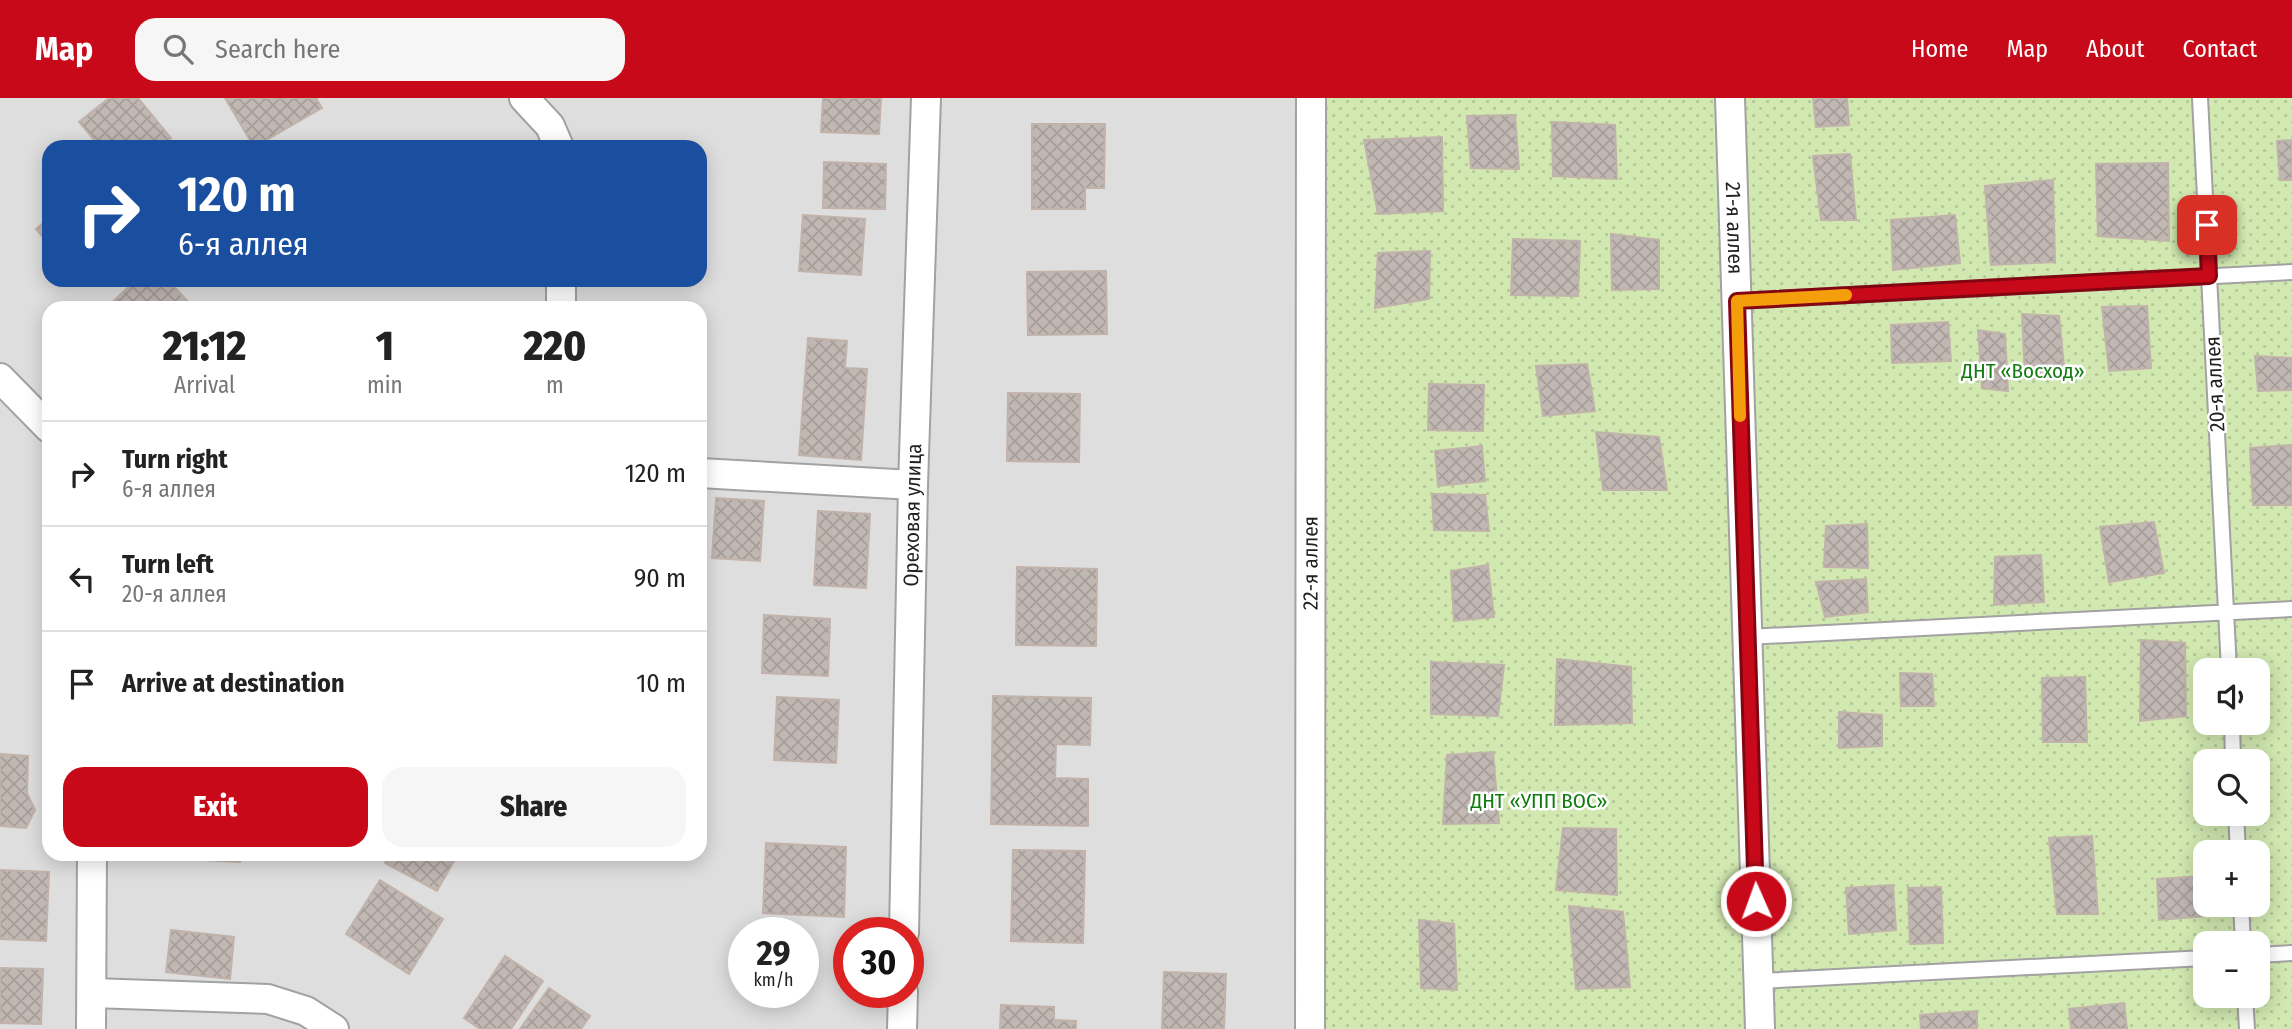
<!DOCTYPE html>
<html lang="en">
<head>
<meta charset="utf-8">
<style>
  :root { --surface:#fff; --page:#f6f6f6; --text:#222; --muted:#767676; --line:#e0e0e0; --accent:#c8091a }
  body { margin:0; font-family:"Fira Sans Condensed",sans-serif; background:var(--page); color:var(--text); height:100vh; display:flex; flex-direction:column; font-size:26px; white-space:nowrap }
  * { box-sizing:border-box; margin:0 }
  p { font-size:23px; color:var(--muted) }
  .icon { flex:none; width:38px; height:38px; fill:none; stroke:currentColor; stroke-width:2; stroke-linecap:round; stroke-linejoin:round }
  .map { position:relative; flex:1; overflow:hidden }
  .drawer { position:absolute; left:42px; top:203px; width:665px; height:560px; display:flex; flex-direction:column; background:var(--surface); border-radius:21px; box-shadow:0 4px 18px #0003 }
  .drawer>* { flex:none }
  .hud { position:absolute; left:42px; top:42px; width:665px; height:147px; border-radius:21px; box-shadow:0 4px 18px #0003; background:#1a4fa0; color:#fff; overflow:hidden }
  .fabs { position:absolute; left:2193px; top:560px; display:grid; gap:14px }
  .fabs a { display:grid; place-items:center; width:77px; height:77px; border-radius:14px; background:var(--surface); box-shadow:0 4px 18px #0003; font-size:35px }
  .speed { position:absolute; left:728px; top:819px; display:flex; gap:14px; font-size:35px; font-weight:700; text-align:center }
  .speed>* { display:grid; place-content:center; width:91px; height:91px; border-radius:50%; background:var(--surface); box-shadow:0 4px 18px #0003; line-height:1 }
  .speed small { font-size:18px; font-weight:400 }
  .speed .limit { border:10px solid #d22; background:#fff; color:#111 }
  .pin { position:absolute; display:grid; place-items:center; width:60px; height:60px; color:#fff; margin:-30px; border-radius:14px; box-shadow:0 4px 10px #0006 }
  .me { position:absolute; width:77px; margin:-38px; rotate:358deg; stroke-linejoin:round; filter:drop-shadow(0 0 5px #0008) }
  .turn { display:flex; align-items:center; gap:24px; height:147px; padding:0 21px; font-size:32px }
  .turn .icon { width:91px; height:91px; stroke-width:2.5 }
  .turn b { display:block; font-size:49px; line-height:60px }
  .eta { display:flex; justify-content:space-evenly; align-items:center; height:119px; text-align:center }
  .eta b { font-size:42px; font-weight:800; line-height:49px }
  .cta { display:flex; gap:14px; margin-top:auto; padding:14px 21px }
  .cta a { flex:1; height:80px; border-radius:21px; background:var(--accent); color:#fff; font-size:28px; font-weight:800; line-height:80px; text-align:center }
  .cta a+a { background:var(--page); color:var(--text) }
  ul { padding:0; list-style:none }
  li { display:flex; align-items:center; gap:21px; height:105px; padding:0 21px; border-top:2px solid var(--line) }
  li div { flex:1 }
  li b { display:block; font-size:26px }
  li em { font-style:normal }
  header { display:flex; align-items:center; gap:42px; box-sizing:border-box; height:98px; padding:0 35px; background:var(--accent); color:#fff }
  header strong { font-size:33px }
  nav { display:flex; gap:38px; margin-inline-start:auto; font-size:24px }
  .search { width:490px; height:63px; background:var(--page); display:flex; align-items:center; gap:18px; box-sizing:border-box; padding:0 24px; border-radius:21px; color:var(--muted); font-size:26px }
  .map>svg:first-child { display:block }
  .residential { fill:#dfdede; fill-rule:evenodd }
  .grass { fill:url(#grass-dots); fill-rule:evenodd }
  .building { fill:url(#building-cross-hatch); stroke:#c2b3aa; stroke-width:2 }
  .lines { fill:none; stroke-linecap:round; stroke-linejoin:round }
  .lane-casing { stroke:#a2a2a2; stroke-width:18 }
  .street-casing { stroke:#a2a2a2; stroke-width:32 }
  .lane { stroke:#fff; stroke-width:14 }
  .street { stroke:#fff; stroke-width:28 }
  .route-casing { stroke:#820611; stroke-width:18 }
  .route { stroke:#c8091a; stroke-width:12 }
  .slow { stroke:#f59e0b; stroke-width:12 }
  .labels { text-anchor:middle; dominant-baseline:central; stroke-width:5; stroke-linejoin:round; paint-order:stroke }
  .street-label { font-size:21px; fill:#212121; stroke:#fff }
  .park-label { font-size:21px; fill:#127c11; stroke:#fff }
</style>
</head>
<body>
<header>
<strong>Map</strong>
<div class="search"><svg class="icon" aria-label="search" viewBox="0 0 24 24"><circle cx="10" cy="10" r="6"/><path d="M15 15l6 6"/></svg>Search here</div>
<nav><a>Home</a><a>Map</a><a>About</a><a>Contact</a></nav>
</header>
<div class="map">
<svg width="2292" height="931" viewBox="0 0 2292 931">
  <defs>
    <pattern id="grass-dots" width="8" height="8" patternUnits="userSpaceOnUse" patternTransform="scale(1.75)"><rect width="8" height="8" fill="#d1e8b0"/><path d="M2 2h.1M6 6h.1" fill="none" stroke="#b3c797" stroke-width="1.8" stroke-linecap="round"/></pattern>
    <pattern id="building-cross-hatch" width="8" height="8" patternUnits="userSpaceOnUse" patternTransform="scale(1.75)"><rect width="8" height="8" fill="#c1b8b4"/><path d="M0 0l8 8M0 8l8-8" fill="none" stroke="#a69e9a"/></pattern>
  </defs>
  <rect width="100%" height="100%" fill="#f1ede8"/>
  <path class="residential" d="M0 0H1310L1302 931H0ZM49 49H700V182H49ZM49 210H700V756H49ZM744 835H803V894H744ZM849 835H908V894H849Z"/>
  <path class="grass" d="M1311 0H2292V931H1310ZM2205 572H2258V625H2205ZM2205 663H2258V716H2205ZM2205 754H2258V807H2205ZM2205 845H2258V898H2205Z"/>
  <path class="building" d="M109 0H138L171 40 160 49H100L79 24Z
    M225 0H316L322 10 254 49Z
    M823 0H881L879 36 821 34Z
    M1813 0H1847L1849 27 1816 29Z
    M1515 17 1519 71 1471 70 1467 18Z
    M1552 24 1615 27 1617 81 1553 78Z
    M1032 26H1105L1104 90H1085V111H1032Z
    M1442 39 1443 113 1378 116 1364 42Z
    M2292 42V82H2280L2277 43Z
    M1850 56 1856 122H1821L1813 58Z
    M824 64 886 66 885 111 823 110Z
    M2168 65 2169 143 2098 138 2096 66Z
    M2053 82 2055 164 1991 167 1985 88Z
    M803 117 865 121 861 177 799 173Z
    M1955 117 1960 165 1893 172 1891 122Z
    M49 120V146L36 131Z
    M1611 136 1659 142V191L1612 192Z
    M1513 141 1580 143 1578 198 1511 197Z
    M1430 153 1429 201 1375 210 1378 155Z
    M1106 173 1107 236 1028 237 1027 174Z
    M136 182H168L191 207 188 210H106Z
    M2147 208 2151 270 2109 273 2102 209Z
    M2022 216 2059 218 2065 278 2025 281Z
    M1948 224 1951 263 1892 265 1891 227Z
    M1978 232 2005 236 2008 293 1982 290Z
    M808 240 847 243 845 270 867 271 861 362 799 357Z
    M2255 258 2292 260V292L2258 293Z
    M1587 266 1595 313 1543 318 1536 268Z
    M1429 286 1484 287 1483 333 1428 332Z
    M1008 295 1080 296 1079 364 1007 363Z
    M1596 334 1659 339 1667 392H1603Z
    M2292 347V407H2253L2250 350Z
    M1482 348 1485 383 1438 388 1435 353Z
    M1432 396 1485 397 1489 433 1434 432Z
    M716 400 764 403 760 463 712 460Z
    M700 411H704L703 475H700Z
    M818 413 870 416 866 490 814 487Z
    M2154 424 2164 475 2109 484 2100 429Z
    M1867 426 1868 470 1824 469 1826 428Z
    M2041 457 2044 504 1994 507 1995 459Z
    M1488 467 1494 519 1454 523 1451 473Z
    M1017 469 1097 471 1096 548 1016 547Z
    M1866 481 1868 514 1825 519 1816 484Z
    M764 517 830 521 828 578 762 575Z
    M2141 542 2185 545 2186 618 2140 623Z
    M1557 561 1631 569 1632 625 1555 627Z
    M1431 564 1504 567 1498 618 1431 616Z
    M1900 575 1932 576 1934 608H1901Z
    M2085 579 2087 644H2043L2042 580Z
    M993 598 1091 600 1090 647 1056 646 1055 680 1088 681V728L991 726Z
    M777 599 839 602 836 665 774 662Z
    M1839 614 1882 617V648L1839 650Z
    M1493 654 1499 725 1443 726 1447 657Z
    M0 656 28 658 27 695 35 712 26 730 0 728Z
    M1563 730 1616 731 1617 797 1556 792Z
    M2092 738 2098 816H2057L2049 740Z
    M766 745 846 749 844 819 763 815Z
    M1013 752 1085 753 1083 845 1011 843Z
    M170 756H240V764L170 760Z
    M390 756H458L437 793 385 765Z
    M0 772 49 774 46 843 0 841Z
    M2203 778 2206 818 2159 822 2157 781Z
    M380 782 443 821 409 876 346 836Z
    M1893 787 1896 832 1849 836 1846 790Z
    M1941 789 1943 845 1910 846 1908 790Z
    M1569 808 1623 814 1630 889 1576 891Z
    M1419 822 1454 826 1457 892 1421 890Z
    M171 832 234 839 230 881 166 874Z
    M505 858 543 883 511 931H480L464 920Z
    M0 870 43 871 41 926 0 925Z
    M1164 874 1226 876 1224 931H1162Z
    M549 890 590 918 581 931H520Z
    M2124 905 2127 931H2071L2069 911Z
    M1001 907 1054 909V922L1076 923V931H1000Z
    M1977 913V931H1921L1920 917Z"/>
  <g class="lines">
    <g class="lane-casing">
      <path id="lane" d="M2200 0 2229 572
        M1737 203 2292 174
        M1747 539 2292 511
        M2232 625 2233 663
        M2236 716 2238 754
        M2241 807 2243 845
        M2258 857 2292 855
        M1759 883 2205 860
        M2245 898 2247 931"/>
    </g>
    <g class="street-casing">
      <g id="street">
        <path d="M524 0 550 28 559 49"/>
        <path id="s1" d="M1730 0 1760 931"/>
        <path d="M561 210V182"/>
        <path d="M0 280 49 330"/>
        <path d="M700 375 913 387"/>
        <path id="s2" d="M904 835 913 387 926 0"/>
        <path d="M92 895 268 901 306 913 334 931"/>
        <path d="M91 931 92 756"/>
        <path d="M902 931 903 894"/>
        <path id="s3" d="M1310 931 1311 0"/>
      </g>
    </g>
    <use href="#lane" class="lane"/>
    <use href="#street" class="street"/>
  </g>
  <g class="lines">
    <g class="route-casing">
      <path id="route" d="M1756 803 1737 203 2209 178 2207 127"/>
    </g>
    <use href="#route" class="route"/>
    <path class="slow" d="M1740 318 1737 203 1846 197"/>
  </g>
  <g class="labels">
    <g class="street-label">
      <text stroke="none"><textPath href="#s1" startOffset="130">21-я аллея</textPath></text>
      <text transform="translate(2215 286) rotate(-93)">20-я аллея</text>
      <text stroke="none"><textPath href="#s2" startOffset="418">Ореховая улица</textPath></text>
      <text stroke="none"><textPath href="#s3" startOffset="466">22-я аллея</textPath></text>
    </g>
    <g class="park-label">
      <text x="2023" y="273">ДНТ «Восход»</text>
      <text x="1539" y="703">ДНТ «УПП ВОС»</text>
    </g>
  </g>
</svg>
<div class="fabs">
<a><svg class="icon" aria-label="sound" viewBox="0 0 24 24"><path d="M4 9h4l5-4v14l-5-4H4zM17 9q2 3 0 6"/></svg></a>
<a><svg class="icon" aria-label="search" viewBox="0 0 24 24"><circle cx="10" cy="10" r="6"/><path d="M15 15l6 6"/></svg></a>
<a>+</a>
<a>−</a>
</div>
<div class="speed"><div>29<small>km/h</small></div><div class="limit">30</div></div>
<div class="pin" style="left:2207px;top:127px;background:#d93025"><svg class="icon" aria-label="arrive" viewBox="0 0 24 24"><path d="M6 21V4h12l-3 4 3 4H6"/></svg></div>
<svg class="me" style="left:1756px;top:803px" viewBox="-20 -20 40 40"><circle r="17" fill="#c8091a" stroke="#fff" stroke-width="3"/><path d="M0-11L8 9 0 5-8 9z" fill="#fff"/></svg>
<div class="hud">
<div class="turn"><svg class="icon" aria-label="right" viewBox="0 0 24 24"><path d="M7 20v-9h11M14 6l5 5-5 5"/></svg><div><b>120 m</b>6-я аллея</div></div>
</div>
<section class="drawer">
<div class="eta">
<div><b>21:12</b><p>Arrival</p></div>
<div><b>1</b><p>min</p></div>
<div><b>220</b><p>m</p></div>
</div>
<ul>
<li><svg class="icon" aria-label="right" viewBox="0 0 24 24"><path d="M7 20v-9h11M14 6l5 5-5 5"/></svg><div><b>Turn right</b><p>6-я аллея</p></div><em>120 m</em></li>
<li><svg class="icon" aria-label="left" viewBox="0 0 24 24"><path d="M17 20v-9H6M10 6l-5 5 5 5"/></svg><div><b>Turn left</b><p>20-я аллея</p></div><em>90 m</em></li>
<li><svg class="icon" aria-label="arrive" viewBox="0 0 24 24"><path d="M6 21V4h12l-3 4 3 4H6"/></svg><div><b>Arrive at destination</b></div><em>10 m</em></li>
</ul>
<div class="cta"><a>Exit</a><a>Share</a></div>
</section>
</div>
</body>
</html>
